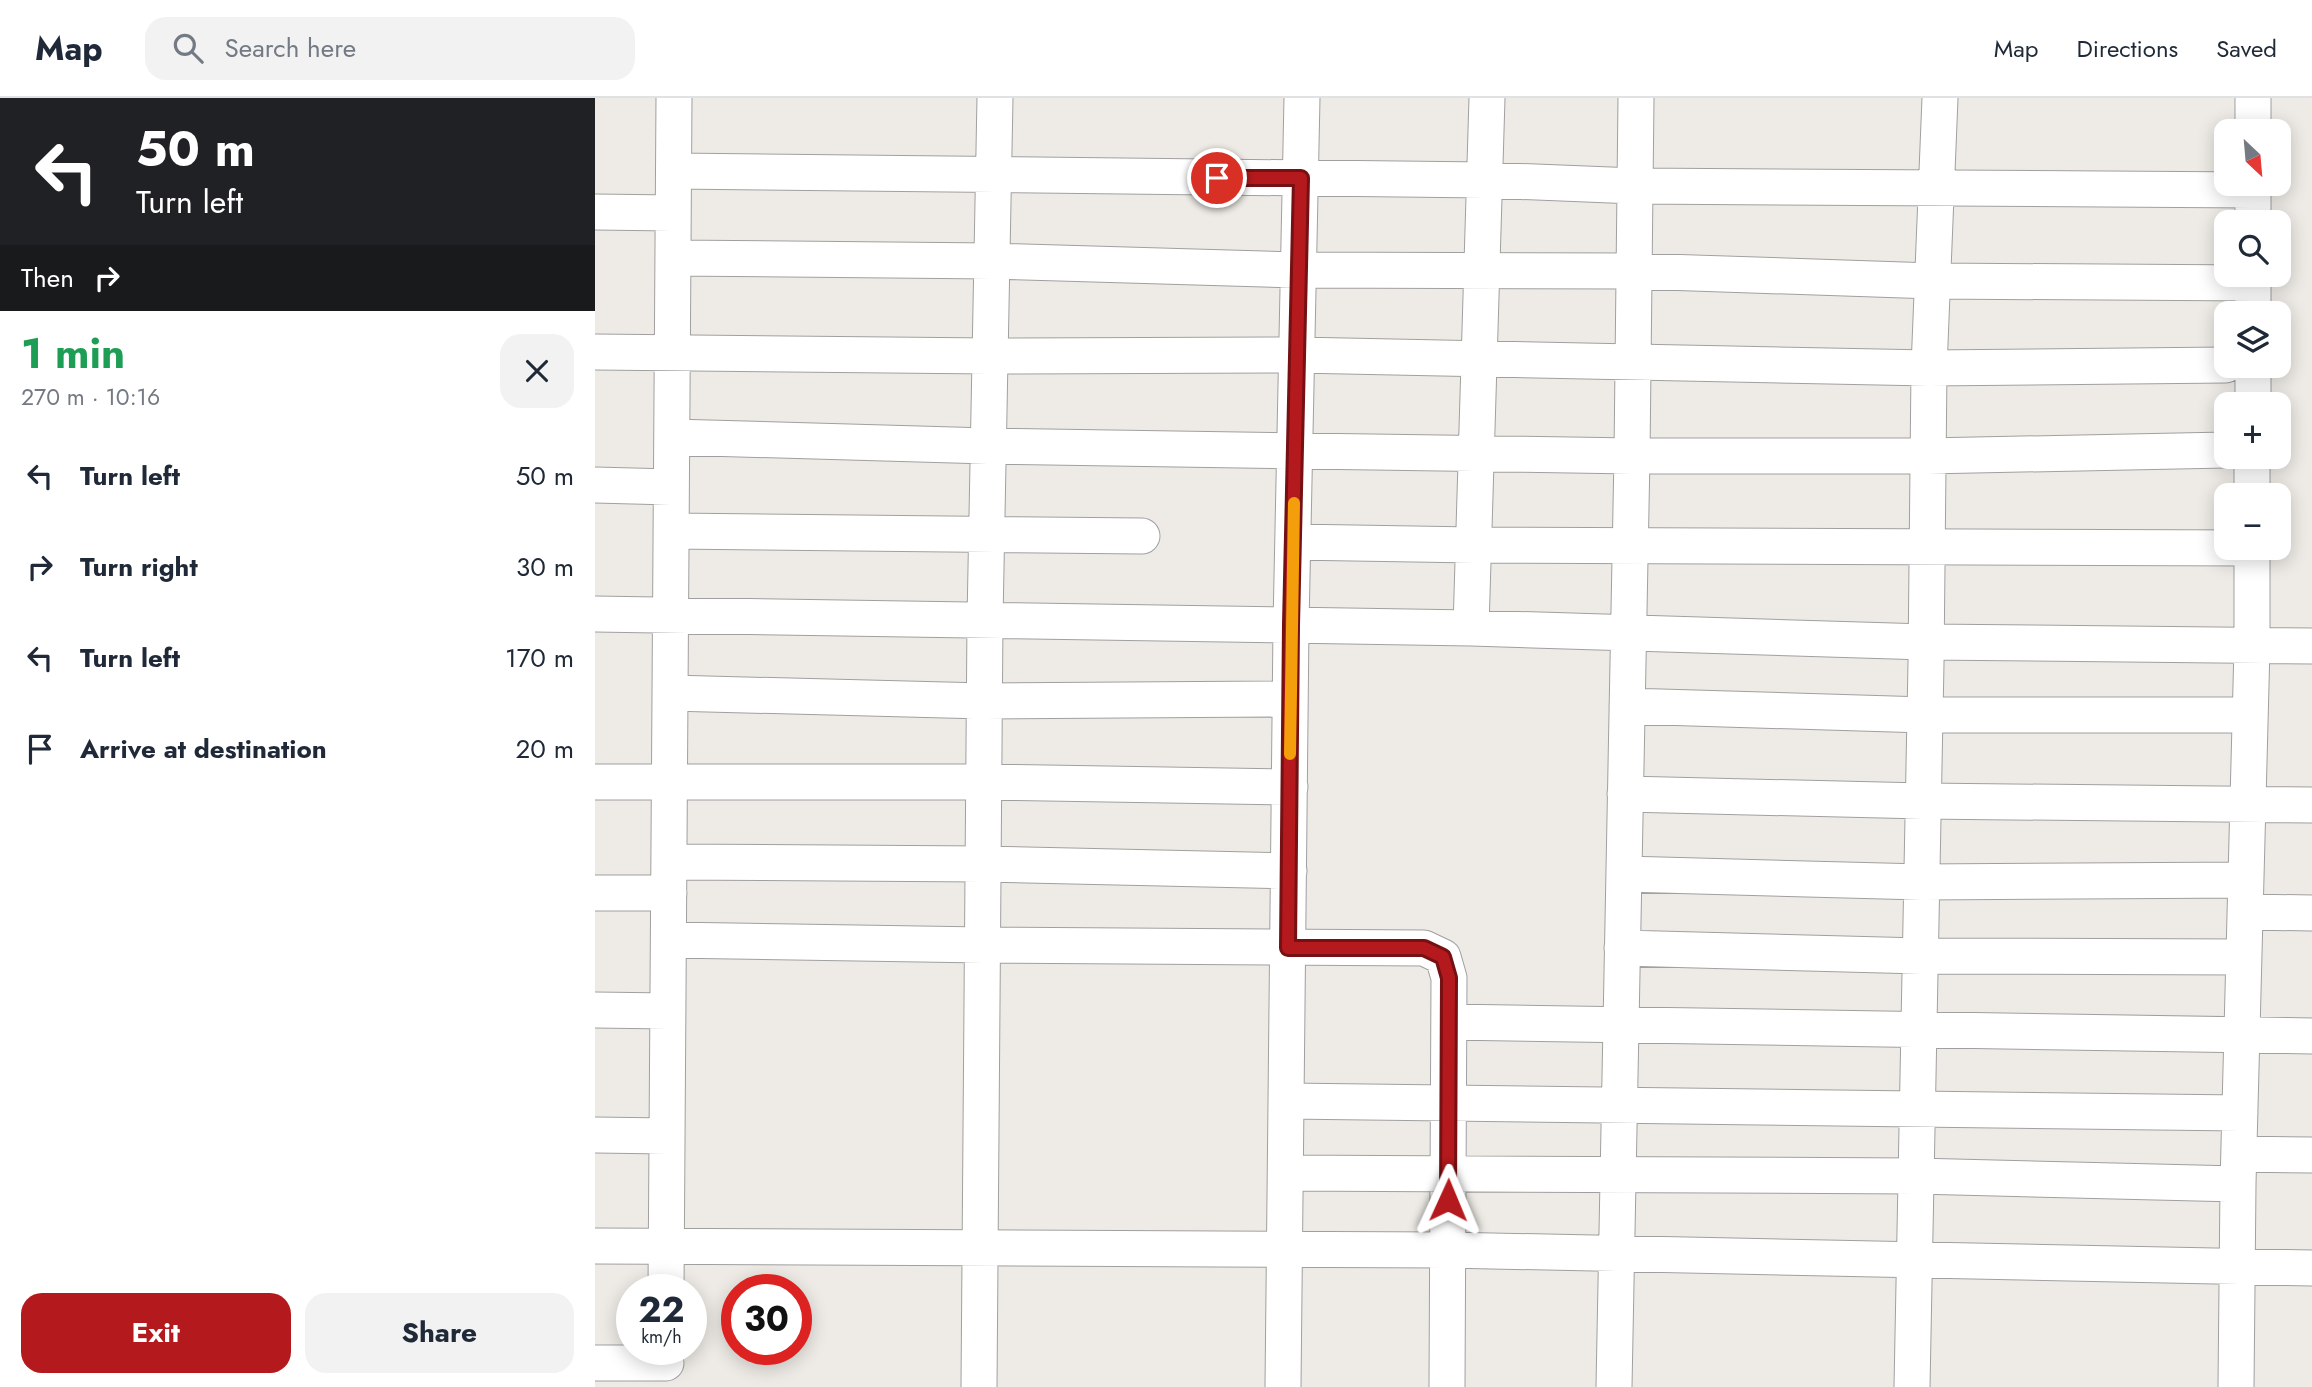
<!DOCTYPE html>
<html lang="en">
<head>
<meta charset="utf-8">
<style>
  :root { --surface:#fff; --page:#f2f2f3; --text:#1f2937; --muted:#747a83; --line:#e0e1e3; --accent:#b4191d }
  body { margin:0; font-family:Jost,sans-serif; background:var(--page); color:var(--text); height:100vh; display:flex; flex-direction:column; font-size:26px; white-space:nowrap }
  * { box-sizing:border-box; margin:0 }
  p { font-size:23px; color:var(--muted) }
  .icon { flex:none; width:38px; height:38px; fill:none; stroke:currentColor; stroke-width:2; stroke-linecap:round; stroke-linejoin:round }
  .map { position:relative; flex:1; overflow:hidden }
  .drawer { display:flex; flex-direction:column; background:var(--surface); width:595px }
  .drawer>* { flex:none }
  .hud { background:#202124; color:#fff; overflow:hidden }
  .needle { width:46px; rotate:154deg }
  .buttons { position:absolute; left:1619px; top:21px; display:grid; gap:14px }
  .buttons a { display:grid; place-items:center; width:77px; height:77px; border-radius:14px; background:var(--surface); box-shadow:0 4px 18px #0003; font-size:35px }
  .speed { position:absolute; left:21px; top:1176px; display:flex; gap:14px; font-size:35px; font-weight:700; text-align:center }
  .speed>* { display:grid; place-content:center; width:91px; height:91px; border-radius:50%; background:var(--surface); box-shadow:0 4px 18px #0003; line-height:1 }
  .speed small { font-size:18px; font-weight:400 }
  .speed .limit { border:10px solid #d22; background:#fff; color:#111 }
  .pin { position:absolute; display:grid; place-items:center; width:60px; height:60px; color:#fff; margin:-30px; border:4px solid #fff; border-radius:50%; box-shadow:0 2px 7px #0007 }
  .me { position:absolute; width:77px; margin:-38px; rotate:1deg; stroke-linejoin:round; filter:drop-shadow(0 0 5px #0008) }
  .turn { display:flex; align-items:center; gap:24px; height:147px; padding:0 21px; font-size:32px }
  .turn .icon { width:91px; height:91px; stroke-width:2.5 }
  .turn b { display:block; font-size:49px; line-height:60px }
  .then { display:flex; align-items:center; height:66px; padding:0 21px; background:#0003; gap:14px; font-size:26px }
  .round { display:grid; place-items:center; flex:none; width:74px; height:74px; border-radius:21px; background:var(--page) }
  .head { display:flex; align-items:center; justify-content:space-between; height:119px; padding:0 21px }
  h1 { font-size:42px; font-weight:700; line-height:52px; color:#1e9e55 }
  .action { display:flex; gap:14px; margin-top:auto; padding:14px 21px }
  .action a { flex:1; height:80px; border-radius:21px; background:var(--accent); color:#fff; font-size:28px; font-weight:700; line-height:80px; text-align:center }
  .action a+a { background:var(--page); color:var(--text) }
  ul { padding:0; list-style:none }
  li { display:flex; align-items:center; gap:21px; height:91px; padding:0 21px }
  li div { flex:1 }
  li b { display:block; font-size:26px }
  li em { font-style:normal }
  header { display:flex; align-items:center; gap:42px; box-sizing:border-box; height:98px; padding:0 35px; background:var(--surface); border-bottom:2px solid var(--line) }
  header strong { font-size:33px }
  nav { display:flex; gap:38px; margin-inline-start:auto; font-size:24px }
  .search { width:490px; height:63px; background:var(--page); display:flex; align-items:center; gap:18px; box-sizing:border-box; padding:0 24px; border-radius:21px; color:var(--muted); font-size:26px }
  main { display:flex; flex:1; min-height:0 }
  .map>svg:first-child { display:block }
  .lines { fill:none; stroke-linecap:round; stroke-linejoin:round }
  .minor-casing { stroke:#a0a0a0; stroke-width:37 }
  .minor { stroke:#fff; stroke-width:35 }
  .route-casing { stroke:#751013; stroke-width:18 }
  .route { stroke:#b4191d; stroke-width:12 }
  .slow { stroke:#f59e0b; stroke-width:12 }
</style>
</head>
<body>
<header>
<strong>Map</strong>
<div class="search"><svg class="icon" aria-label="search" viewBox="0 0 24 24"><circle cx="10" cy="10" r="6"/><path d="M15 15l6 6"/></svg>Search here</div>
<nav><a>Map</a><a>Directions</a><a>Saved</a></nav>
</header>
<main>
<section class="drawer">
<div class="hud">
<div class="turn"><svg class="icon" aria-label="left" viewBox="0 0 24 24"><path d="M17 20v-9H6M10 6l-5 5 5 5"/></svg><div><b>50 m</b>Turn left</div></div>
<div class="then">Then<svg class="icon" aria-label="right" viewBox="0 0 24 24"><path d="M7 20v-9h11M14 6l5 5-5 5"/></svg></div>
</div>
<div class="head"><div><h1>1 min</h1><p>270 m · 10:16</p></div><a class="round"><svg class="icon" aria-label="close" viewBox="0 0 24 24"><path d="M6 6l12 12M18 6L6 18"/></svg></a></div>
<ul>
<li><svg class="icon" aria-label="left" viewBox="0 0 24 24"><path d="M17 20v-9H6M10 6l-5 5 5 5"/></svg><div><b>Turn left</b></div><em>50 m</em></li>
<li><svg class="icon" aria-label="right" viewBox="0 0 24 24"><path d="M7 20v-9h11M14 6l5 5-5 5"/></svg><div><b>Turn right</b></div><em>30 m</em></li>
<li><svg class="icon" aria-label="left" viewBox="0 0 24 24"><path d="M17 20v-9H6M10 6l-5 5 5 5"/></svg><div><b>Turn left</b></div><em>170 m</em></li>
<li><svg class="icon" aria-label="arrive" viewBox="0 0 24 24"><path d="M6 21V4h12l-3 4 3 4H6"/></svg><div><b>Arrive at destination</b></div><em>20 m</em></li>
</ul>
<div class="action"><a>Exit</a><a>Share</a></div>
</section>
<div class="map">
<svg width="1717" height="1289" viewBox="0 0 1717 1289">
  <rect width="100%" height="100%" fill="#eeebe6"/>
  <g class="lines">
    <g class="minor-casing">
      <path id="minor" d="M1658 0V33
        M79 73 890 82 1040 88 1658 92
        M0 114 78 115
        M1658 124V86
        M78 160 397 163 704 172 1039 173 1338 183 1658 185
        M1658 215V177
        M0 254 395 258 702 257 1334 270 1631 267
        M1658 306V268
        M77 339 393 348 1037 358H1332L1631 352
        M1657 359V397
        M0 387 76 389
        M76 433 547 438
        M698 444 879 447 1657 450
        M0 516 876 530 1331 544 1717 548
        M876 530 892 0
        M75 595 389 603 695 601
        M1032 608 1330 617H1655
        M0 684H389L695 689
        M1030 696 1328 703 1717 707
        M74 764 388 766 694 773
        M1029 776 1327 784 1651 782
        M0 795H74
        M1650 814 1717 815
        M74 842 388 847 829 850 848 859 854 880 852 1289
        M1027 850 1326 858 1649 859
        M0 912 73 913
        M854 924 1717 938
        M692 1003 1645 1015
        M0 1037 72 1038
        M1644 1056 1717 1057
        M691 1075 1321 1078 1643 1086
        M0 1148 852 1152 1717 1170
        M71 1192 79 0
        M0 1265H71
        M384 1289 390 522 400 0
        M688 1289 696 527 707 0
        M1019 1289 1037 358 1041 0
        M1317 1289 1331 565 1334 270 1345 0
        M1641 1289 1643 1086 1657 549V450"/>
    </g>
    <use href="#minor" class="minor"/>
  </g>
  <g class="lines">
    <g class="route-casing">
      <path id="route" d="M622 80H706L696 527 693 850H829L848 859 854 880 853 1102"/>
    </g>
    <use href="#route" class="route"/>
    <path class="slow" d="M695 656 699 405"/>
  </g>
</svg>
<div class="buttons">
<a><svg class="needle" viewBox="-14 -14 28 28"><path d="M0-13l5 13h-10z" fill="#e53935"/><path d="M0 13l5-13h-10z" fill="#747a83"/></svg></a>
<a><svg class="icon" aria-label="search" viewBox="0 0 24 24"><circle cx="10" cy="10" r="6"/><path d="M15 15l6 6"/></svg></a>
<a><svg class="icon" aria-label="layers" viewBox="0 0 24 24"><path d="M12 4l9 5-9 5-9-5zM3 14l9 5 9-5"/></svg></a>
<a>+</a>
<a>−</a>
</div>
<div class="speed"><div>22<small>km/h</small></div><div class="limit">30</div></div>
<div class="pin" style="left:622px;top:80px;background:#d93025"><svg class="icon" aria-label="arrive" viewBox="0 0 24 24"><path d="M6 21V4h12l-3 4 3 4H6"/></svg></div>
<svg class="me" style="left:853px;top:1102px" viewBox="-20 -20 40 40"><path d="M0-17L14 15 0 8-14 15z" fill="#b4191d" stroke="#fff" stroke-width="4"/></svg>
</div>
</main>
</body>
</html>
